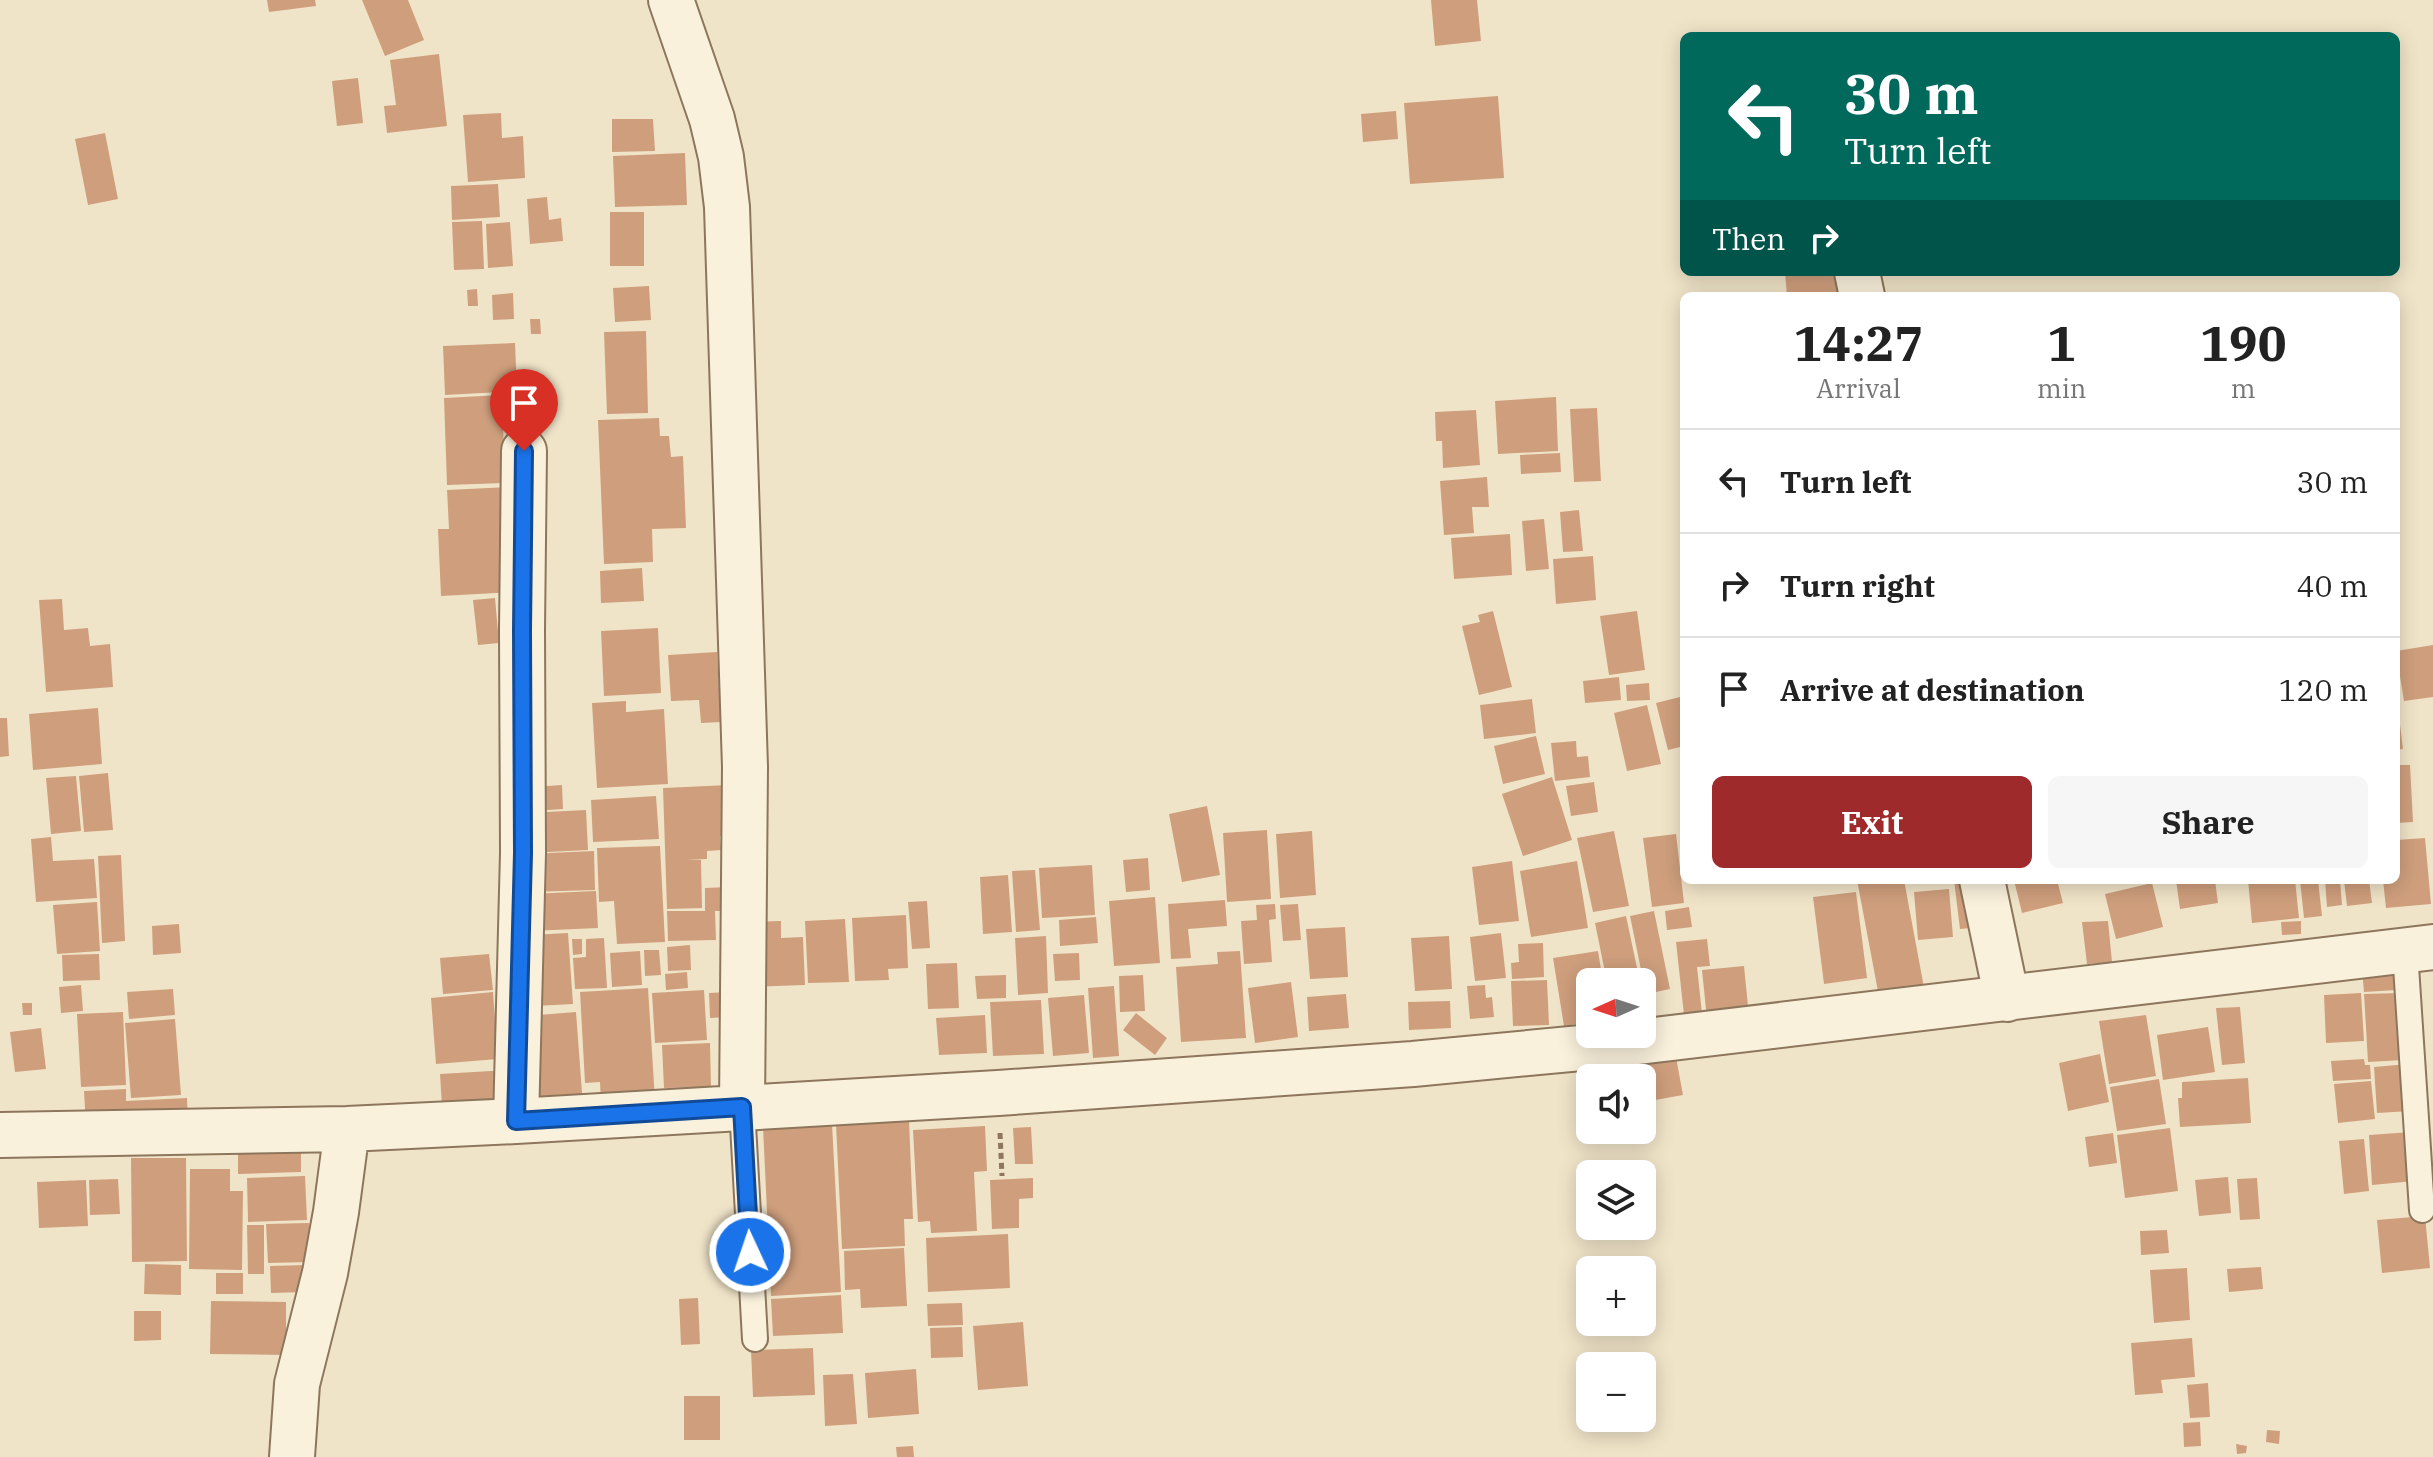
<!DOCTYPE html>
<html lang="en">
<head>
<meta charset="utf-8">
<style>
  :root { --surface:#fff; --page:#f6f6f6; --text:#222; --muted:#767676; --line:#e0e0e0; --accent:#9e2a2b }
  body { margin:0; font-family:"IBM Plex Serif",serif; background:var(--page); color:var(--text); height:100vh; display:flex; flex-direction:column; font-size:30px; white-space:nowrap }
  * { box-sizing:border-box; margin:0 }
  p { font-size:26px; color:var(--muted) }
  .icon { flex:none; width:44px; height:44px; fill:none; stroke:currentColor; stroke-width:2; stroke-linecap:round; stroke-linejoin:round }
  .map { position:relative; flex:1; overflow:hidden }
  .side { position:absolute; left:1680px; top:292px; width:720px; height:592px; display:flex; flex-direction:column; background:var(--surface); border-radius:12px; box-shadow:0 4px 20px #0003 }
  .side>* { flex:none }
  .hud { position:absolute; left:1680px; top:32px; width:720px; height:244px; border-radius:12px; box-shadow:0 4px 20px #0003; background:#00695c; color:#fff; overflow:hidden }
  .needle { width:52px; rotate:267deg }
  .fabs { position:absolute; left:1576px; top:968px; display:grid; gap:16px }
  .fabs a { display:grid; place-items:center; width:80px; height:80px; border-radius:12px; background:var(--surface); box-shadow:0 4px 20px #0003; font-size:40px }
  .pin { position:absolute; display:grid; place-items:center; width:68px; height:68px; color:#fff; margin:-82px -34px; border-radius:50% 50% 50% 0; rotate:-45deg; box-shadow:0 0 8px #0007 }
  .pin .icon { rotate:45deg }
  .me { position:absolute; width:88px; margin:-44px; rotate:357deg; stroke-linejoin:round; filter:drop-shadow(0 0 6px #0008) }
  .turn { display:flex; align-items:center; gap:28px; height:168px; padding:0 32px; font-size:36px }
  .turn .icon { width:104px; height:104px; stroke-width:2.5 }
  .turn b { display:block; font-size:56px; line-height:68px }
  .then { display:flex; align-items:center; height:76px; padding:0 32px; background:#0003; gap:16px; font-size:30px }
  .eta { display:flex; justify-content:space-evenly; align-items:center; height:136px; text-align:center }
  .eta b { font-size:48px; font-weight:700; line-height:56px }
  .action { display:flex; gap:16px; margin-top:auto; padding:16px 32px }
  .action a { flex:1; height:92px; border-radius:12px; background:var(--accent); color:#fff; font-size:32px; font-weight:700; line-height:92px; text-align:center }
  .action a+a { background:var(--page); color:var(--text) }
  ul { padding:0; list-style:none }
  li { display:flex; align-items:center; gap:24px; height:104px; padding:0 32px; border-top:2px solid var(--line) }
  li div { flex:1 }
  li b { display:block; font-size:30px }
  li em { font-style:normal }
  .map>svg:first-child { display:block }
  .building { fill:#cf9f7d }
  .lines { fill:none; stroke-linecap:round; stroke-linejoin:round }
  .lane-casing { stroke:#8d765c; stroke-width:28 }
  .street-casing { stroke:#8d765c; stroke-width:48 }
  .path { stroke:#8d765c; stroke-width:5; stroke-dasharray:6 4; stroke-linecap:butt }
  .lane { stroke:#faf1dc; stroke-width:24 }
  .street { stroke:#faf1dc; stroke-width:44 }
  .route-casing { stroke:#114b97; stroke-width:20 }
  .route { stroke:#1a73e8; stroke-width:14 }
</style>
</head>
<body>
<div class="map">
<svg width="2433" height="1457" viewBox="0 0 2433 1457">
  <rect width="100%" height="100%" fill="#f0e4c8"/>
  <path class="building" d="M267 0H315L316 6 269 12Z
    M362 0H408L424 40 385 56Z
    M1431 0H1477L1481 41 1435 46Z
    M439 54 447 126 387 133 384 106 396 105 390 60Z
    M358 78 363 123 337 126 332 81Z
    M1498 96 1504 178 1410 184 1404 103Z
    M1396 111 1398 139 1363 142 1361 114Z
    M501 113 502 138 523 136 525 178 468 182 463 115Z
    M612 119H653L655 151 612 152Z
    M105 133 118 199 88 205 75 139Z
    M685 153 687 205 615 207 613 156Z
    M498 184 500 217 452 220 451 186Z
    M547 197 549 220 561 218 563 241 530 244 527 199Z
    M610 212H644V266H610Z
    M482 221 484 269 454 270 452 222Z
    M510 222 513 266 488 268 486 224Z
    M1785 272H1847L1849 296H1787Z
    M649 286 651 320 615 322 613 288Z
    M477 289 478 306H468L467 290Z
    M513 293 514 319 493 320 492 295Z
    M530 319H540L541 334H531Z
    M646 331 648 413 607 414 604 332Z
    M515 343 517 391 445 395 443 346Z
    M502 395 505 483 447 485 444 398Z
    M1556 397 1558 451 1498 454 1495 401Z
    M506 406H518L519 441H507Z
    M1597 408 1601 481 1574 482 1570 409Z
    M1476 410 1480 465 1443 468 1442 441H1436L1435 412Z
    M659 418 660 436H669L671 457 683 456 686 528 652 529 653 562 604 564 598 420Z
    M1560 453 1561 472 1521 474 1520 455Z
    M1487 477 1489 507H1472L1474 533 1444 535 1440 481Z
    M509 487 513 592 441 596 438 529H449L447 490Z
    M1579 510 1583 551 1563 552 1560 512Z
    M1544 519 1549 569 1526 571 1522 521Z
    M1510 534 1512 575 1454 579 1451 538Z
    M1593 556 1596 600 1556 604 1553 559Z
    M642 568 644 601 601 603 600 571Z
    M495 598 499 643 478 645 473 600Z
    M62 599 64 630 88 628 90 646 110 644 113 687 46 692 39 600Z
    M1493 611 1512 687 1479 695 1462 626 1480 622 1478 615Z
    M1637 611 1645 670 1609 675 1600 616Z
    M658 628 661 693 604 696 601 631Z
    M2433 645V697L2404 701 2396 651Z
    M717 652 721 722 701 723 699 700 671 701 668 655Z
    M1619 677 1621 700 1585 703 1583 681Z
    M1649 683 1650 700 1627 701 1626 685Z
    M1684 696V746L1668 750 1656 703Z
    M1532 699 1536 733 1484 739 1480 705Z
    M626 701V712L664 709 668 784 597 788 592 703Z
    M1647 705 1661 764 1627 771 1614 713Z
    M98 708 102 764 33 770 29 714Z
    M2396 708H2398L2403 749 2396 750Z
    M0 718H7L9 756 0 757Z
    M1536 736 1545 774 1503 784 1494 746Z
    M1576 741 1577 757 1588 756 1590 777 1555 781 1551 743Z
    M2396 765H2410L2413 822 2396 823Z
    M108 773 113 830 84 832 79 776Z
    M76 776 81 831 51 834 46 778Z
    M1552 777 1572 840 1523 856 1502 794Z
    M1594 782 1598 812 1571 816 1566 786Z
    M562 785 563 809 534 811 533 787Z
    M729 785 730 836H720L721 850 707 851V859L686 860H701L702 908 667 909 663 788Z
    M656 796 659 839 593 842 591 800Z
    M1207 806 1220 875 1182 882 1169 814Z
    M586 810 588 850 528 853 526 813Z
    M1267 830 1271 899 1227 902 1223 833Z
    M1312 831 1316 895 1280 898 1276 834Z
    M1614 831 1629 906 1593 912 1577 838Z
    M1676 834 1684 903 1652 907 1643 838Z
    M1680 835H1684V860H1682Z
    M51 837 53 861 94 859 97 898 36 902 31 839Z
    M2425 838 2431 904 2386 908 2383 880H2396V840Z
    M660 846 665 942 617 944 614 901 599 902 597 848Z
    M594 851 595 890 528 892 526 854Z
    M121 855 125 941 102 943 98 856Z
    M1148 858 1150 890 1126 892 1123 860Z
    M1512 861 1519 921 1479 925 1472 867Z
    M1577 861 1588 928 1531 937 1520 871Z
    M1092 865 1095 915 1042 918 1039 868Z
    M1035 870 1040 930 1016 932 1012 871Z
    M1008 875 1012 932 983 934 980 877Z
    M1857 880H1904L1925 993 1880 1002Z
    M1954 880H1976L1982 927 1960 929Z
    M2014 880H2057L2063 903 2022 913Z
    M2176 880H2215L2218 903 2180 909Z
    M2248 880H2295L2299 918 2252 923Z
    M2300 880H2318L2322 916 2304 918Z
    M2325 880H2340L2342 905 2327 907Z
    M2344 880H2369L2372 903 2347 906Z
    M2152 883 2163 927 2116 939 2105 894Z
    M727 887 728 911H715L716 940 668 941 667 911H705V888Z
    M1949 889 1953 937 1918 940 1914 892Z
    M596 891 598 928 531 931 529 894Z
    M1856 892 1867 978 1824 984 1813 897Z
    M1155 897 1160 963 1114 966 1109 901Z
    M1225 900 1227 926 1188 929 1191 958 1171 959 1168 904Z
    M927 901 930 948 912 949 908 902Z
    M97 902 100 951 57 954 53 905Z
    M1275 904 1276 919 1269 920 1272 962 1244 964 1241 921 1257 920 1256 905Z
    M1298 904 1301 940 1283 941 1280 905Z
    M1689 907 1692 927 1667 930 1665 911Z
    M1654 911 1670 989 1646 994 1630 916Z
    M906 915 908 968 888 969 889 980 855 981 852 918Z
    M1626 916 1640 982H1607L1595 923Z
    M1096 917 1098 943 1060 946 1059 920Z
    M845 919 849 982 808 983 805 921Z
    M781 921V938L803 937 805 985 752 987 749 922Z
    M2108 921 2112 962 2087 964 2082 922Z
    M2301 921V934L2282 935 2281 922Z
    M179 924 181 953 153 955 152 926Z
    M1345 927 1348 977 1310 979 1306 929Z
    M568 933 573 1004 535 1006 530 935Z
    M1501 933 1506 978 1475 981 1470 937Z
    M1046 936 1048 993 1018 995 1015 938Z
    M1449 936 1452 989 1415 991 1411 938Z
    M604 938 607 988 575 989 573 958 586 957V939Z
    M572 939H582V954L573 955Z
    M1707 939 1710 966 1697 967 1704 1032 1686 1033 1676 942Z
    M1543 943 1544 977 1512 979 1511 963 1519 962 1518 944Z
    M690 945 691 970 668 971 667 947Z
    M644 950H659L661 975 645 976Z
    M640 951 642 985 612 987 610 953Z
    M1240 951 1246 1038 1181 1042 1176 967 1218 964 1217 952Z
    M1598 951 1603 982H1590V1022L1564 1026 1553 958Z
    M1079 953 1080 980 1055 981 1053 954Z
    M99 954 100 980 63 981 62 955Z
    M489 954 493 990 443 994 440 958Z
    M957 963 959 1008 928 1009 926 964Z
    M1744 966 1750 1026 1708 1029 1702 970Z
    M2396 968 2397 990 2364 992 2362 970Z
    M687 972 688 988 666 990 665 974Z
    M1006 975V998L977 999 975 976Z
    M1143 975 1145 1011 1120 1012 1119 976Z
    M1547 980 1549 1025 1513 1026 1511 981Z
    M1291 982 1298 1037 1255 1043 1248 988Z
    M81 985 83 1011 61 1013 59 987Z
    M1485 985 1486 998 1492 997 1494 1017 1470 1019 1467 986Z
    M1114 986 1119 1056 1093 1058 1088 988Z
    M648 988 655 1100 601 1103 600 1082 585 1083 580 992Z
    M173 989 175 1015 129 1019 127 992Z
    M704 990 707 1040 655 1043 652 993Z
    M493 992 498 1059 436 1064 431 998Z
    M727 992 729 1017 710 1018 709 993Z
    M2361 993 2364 1041 2326 1043 2324 995Z
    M2400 993 2404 1060 2368 1062 2364 994Z
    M1346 994 1349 1028 1309 1031 1307 997Z
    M1084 995 1089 1053 1053 1056 1048 998Z
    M1041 1000 1044 1054 993 1056 990 1002Z
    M1450 1001 1451 1028 1409 1030 1408 1002Z
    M22 1003H32V1015H23Z
    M2240 1007 2245 1063 2222 1065 2216 1008Z
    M123 1012 126 1085 81 1087 77 1014Z
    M576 1012 583 1106 533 1110 526 1016Z
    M1136 1013 1167 1038 1155 1055 1123 1030Z
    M985 1015 987 1053 939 1055 936 1018Z
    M2146 1015 2156 1076 2109 1084 2099 1021Z
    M175 1019 181 1095 131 1098 125 1023Z
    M2208 1027 2215 1072 2163 1080 2157 1035Z
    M41 1028 46 1069 15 1072 10 1032Z
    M710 1043 711 1087 664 1088 662 1045Z
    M1675 1052 1683 1095 1644 1102 1642 1078H1640L1637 1059Z
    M2100 1054 2109 1102 2068 1111 2059 1063Z
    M2364 1059 2365 1065H2370L2371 1079 2333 1081 2331 1061Z
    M2408 1064 2411 1111 2377 1113 2374 1067Z
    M508 1070 510 1103 442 1107 440 1074Z
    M2248 1078 2251 1123 2180 1127 2178 1098H2182V1082Z
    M2159 1079 2166 1124 2117 1131 2110 1087Z
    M2371 1081 2375 1119 2338 1123 2334 1084Z
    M126 1089V1101L187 1098 188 1122 86 1126 84 1091Z
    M909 1120 913 1219H904L905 1246 842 1249 836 1124Z
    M832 1124 841 1292 771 1296 763 1127Z
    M985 1126 987 1171 974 1172 977 1231 931 1233 930 1221 918 1222 913 1130Z
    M1031 1127 1033 1164H1015L1013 1128Z
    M2170 1128 2178 1191 2125 1198 2117 1135Z
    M2411 1132 2414 1181 2372 1185 2369 1135Z
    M2113 1133 2117 1163 2089 1167 2085 1137Z
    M2364 1139 2369 1191 2344 1194 2339 1141Z
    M301 1150V1172L238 1174V1151Z
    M131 1158H186L187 1261 132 1262Z
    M190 1169H230V1191H243L242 1270 189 1269Z
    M305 1176 307 1220 248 1222 247 1178Z
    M2228 1177 2231 1213 2199 1216 2195 1180Z
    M1033 1178V1198L1019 1199V1228L992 1229 990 1180Z
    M2257 1178 2260 1219 2240 1220 2237 1179Z
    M118 1179 120 1214 90 1215 89 1180Z
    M86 1180 88 1226 39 1228 37 1182Z
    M2425 1216 2430 1268 2382 1273 2377 1220Z
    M309 1223 311 1262 268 1263 266 1224Z
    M247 1225H264V1274H248Z
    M2167 1230 2169 1253 2141 1255 2140 1231Z
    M1008 1234 1010 1288 928 1292 926 1238Z
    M904 1248 907 1306 861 1308 860 1289 845 1290 844 1251Z
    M145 1264 181 1265V1295L144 1294Z
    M306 1265V1292L271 1293 270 1266Z
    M2261 1267 2263 1289 2229 1292 2227 1269Z
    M2187 1268 2190 1320 2154 1323 2150 1270Z
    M216 1273H243V1294H216Z
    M841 1295 843 1333 773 1336 771 1299Z
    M698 1298 700 1344 681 1345 679 1299Z
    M211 1301 286 1302V1355L210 1354Z
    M962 1303 963 1325 928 1326 927 1304Z
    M134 1311H161V1340L134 1341Z
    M1023 1322 1028 1386 978 1390 973 1326Z
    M962 1327 963 1357 931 1358 930 1328Z
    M2192 1338 2195 1377 2161 1380 2163 1393 2135 1395 2131 1343Z
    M813 1348 815 1395 753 1397 751 1350Z
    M916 1369 919 1414 868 1418 865 1373Z
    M853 1374 857 1424 825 1426 823 1375Z
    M2208 1383 2210 1417 2190 1418 2187 1385Z
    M684 1396H720V1440H684Z
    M2200 1422 2201 1446 2184 1447 2183 1423Z
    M2267 1430 2280 1431 2279 1444 2266 1442Z
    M2236 1444 2247 1446 2246 1453 2237 1454Z
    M913 1446 914 1457H897L896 1447Z"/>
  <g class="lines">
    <g class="lane-casing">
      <path id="lane" d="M2405 951 2422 1210
        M742 1107 755 1339"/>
    </g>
    <g class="street-casing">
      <path id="street" d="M671 0 712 119 721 157 727 207 745 767 742 1107
        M1857 272 1862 296
        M1982 880 2007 999
        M516 1121 523 853 522 630 524 451
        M0 1135 347 1129 516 1121 998 1093 1413 1064 1613 1045 2433 947
        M292 1457 297 1384 325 1273 336 1212 347 1129"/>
    </g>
    <path class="path" d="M1000 1133 1002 1176"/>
    <use href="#lane" class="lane"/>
    <use href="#street" class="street"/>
  </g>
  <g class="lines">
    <g class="route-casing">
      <path id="route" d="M524 451 522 630 523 853 516 1121 742 1107 750 1252"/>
    </g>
    <use href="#route" class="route"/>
  </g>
</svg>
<div class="fabs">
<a><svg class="needle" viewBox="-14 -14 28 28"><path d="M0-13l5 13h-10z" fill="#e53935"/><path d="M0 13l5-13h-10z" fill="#767676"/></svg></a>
<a><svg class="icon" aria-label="sound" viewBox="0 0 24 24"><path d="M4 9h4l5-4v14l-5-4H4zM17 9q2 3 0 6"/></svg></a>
<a><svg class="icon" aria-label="layers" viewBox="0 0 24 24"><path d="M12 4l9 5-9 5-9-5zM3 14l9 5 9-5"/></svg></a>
<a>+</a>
<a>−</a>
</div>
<div class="pin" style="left:524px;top:451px;background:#d93025"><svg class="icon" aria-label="arrive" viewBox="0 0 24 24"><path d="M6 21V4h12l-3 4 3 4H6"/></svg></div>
<svg class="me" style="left:750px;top:1252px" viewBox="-20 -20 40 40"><circle r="17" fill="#1a73e8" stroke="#fff" stroke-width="3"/><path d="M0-11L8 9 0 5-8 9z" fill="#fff"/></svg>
<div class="hud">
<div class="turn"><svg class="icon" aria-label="left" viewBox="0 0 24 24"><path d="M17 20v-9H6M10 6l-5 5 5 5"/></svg><div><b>30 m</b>Turn left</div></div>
<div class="then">Then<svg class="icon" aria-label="right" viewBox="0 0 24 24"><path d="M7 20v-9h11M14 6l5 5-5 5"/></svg></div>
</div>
<section class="side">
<div class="eta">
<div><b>14:27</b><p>Arrival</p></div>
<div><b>1</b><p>min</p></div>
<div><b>190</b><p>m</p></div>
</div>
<ul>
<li><svg class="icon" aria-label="left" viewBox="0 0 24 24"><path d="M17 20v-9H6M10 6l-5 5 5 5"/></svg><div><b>Turn left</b></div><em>30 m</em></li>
<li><svg class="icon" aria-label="right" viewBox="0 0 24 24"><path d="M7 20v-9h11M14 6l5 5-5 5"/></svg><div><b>Turn right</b></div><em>40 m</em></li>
<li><svg class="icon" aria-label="arrive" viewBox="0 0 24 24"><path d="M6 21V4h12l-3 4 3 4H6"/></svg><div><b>Arrive at destination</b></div><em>120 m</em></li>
</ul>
<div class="action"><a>Exit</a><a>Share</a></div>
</section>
</div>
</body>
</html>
